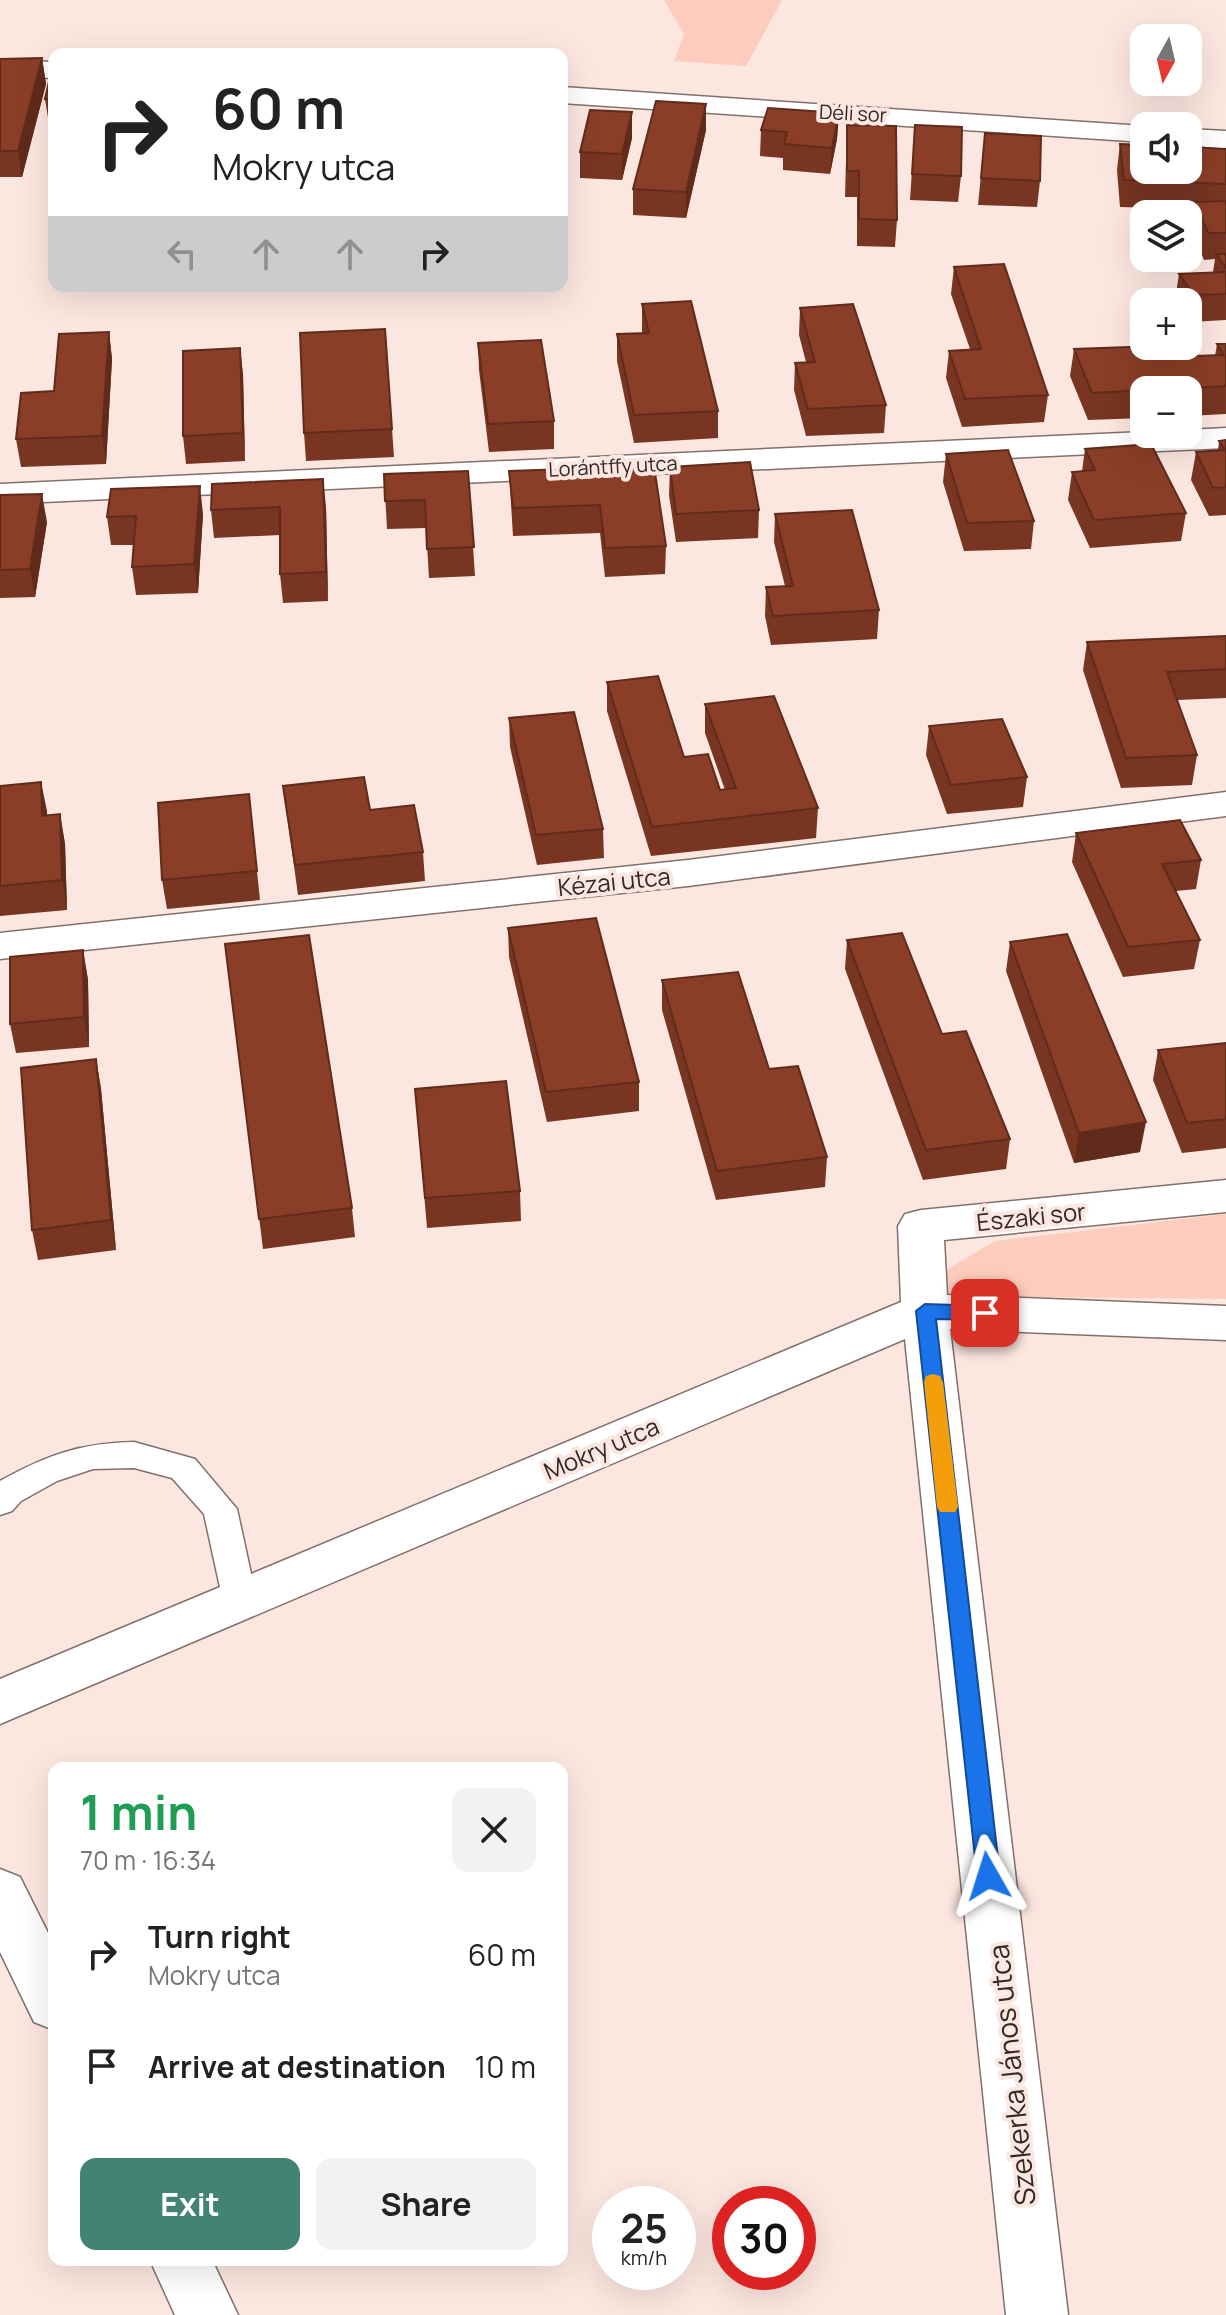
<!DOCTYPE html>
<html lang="en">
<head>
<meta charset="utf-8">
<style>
  :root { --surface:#fff; --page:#f2f2f2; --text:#222; --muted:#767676; --accent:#438373 }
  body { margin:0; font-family:Manrope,sans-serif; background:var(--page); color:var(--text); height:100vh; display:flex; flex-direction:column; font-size:30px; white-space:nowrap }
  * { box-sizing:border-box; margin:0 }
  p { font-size:26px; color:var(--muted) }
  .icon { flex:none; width:44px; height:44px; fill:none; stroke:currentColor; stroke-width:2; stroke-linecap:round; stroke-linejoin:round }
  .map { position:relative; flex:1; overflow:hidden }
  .panel { position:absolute; left:48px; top:1762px; width:520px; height:504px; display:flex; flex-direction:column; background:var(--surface); border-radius:16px; box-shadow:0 8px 32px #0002 }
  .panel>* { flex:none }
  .banner { position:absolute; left:48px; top:48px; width:520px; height:244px; border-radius:16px; box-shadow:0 8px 32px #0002; background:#fff; color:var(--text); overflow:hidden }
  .needle { width:52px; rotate:188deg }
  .buttons { position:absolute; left:1130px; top:24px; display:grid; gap:16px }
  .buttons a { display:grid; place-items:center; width:72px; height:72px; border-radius:16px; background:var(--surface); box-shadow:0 8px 32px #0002; font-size:40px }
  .speed { position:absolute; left:592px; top:2186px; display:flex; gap:16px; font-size:40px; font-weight:700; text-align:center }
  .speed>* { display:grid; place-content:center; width:104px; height:104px; border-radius:50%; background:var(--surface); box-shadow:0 8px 32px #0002; line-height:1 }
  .speed small { font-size:20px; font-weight:400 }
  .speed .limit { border:12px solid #d22; background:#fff; color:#111 }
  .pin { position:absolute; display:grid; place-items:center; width:68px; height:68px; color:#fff; margin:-34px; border-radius:16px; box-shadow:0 4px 12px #0006 }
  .me { position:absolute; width:88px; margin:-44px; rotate:354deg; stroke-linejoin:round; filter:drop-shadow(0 0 6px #0008) }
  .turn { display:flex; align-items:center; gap:28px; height:168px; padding:0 32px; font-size:36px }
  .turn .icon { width:104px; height:104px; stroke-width:2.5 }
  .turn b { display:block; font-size:56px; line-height:68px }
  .lanes { display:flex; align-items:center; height:76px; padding:0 32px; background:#0003; justify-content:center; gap:40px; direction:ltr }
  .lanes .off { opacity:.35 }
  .round { display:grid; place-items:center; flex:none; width:84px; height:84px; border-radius:16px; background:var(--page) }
  .summary { display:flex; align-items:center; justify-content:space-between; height:136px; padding:0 32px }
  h1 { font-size:48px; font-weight:700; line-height:60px; color:#1e9e55 }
  .button { display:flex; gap:16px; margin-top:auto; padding:16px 32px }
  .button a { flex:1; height:92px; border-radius:16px; background:var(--accent); color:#fff; font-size:32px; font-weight:700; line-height:92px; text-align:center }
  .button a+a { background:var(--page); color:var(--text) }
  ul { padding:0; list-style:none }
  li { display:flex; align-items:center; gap:24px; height:112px; padding:0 32px }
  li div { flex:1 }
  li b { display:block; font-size:30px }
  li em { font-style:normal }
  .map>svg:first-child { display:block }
  .green { fill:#feccbd }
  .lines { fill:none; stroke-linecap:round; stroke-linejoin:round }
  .service-casing { stroke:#82706a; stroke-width:3 }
  .minor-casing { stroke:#82706a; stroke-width:3 }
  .service { fill:#fff; fill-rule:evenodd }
  .minor { fill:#fff; fill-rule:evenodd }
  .wall { fill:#773522 }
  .shaded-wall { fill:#612b1b }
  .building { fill:#8a3e27; stroke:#612b1b; stroke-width:2 }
  .route { fill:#1a73e8; stroke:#114b97; stroke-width:2 }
  .slow { fill:#f59e0b }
  .labels { text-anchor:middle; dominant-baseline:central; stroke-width:8; stroke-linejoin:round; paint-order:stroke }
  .far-street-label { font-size:20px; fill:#302826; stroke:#fce6e0 }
  .street-label { font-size:24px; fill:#302826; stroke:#fce6e0 }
  .near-street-label { font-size:28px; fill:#302826; stroke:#fce6e0 }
</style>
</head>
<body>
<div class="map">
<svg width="1226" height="2315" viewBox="0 0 1226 2315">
  <rect width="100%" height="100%" fill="#fce6e0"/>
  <path class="green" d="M664 0H782L746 66 674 61 684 34Z
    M1226 1214V1299L950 1296 946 1270 995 1241Z"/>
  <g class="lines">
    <g class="service-casing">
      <path id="service" d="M134 1442 195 1459 237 1509 257 1601 252 1611 240 1615 228 1611 223 1601 204 1514 172 1478 134 1468 93 1469 57 1481 21 1501 12 1511 0 1515V1481C47 1455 80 1443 134 1442Z"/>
    </g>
    <g class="minor-casing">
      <path id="minor" d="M0 60 54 62V78L0 76Z
        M562 87 1144 126H1146L1144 142 562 103Z
        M1188 129 1226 131V149L1188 145Z
        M1226 428V448L0 504V484L1144 432 1188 434V430Z
        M1226 792V816L688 886 0 959V933L688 860Z
        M1226 1180V1212L944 1240 947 1295 1226 1306V1340L950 1329 1068 2315H1006L905 1339 0 1724V1679L901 1302 898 1226 905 1214 921 1210Z
        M0 1869 20 1877 54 1945V2030L34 2022 0 1952Z
        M150 2260H212L238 2315H175Z"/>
    </g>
    <use href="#service" class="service"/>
    <use href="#minor" class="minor"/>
  </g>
  <path class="wall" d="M42 58 46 84 22 177H0V59Z
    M54 60V124H49L45 99Z
    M706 104V130L686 218 633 215V189Z
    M632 112V138L622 180 580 178V152Z
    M839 113 837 139 830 174 783 170V158L760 156 761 130Z
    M847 125 897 220 895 247 857 246V197H845Z
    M915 125 961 176 958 202 910 200Z
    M985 133 1040 181 1037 207 978 205Z
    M1120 144 1226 149V320L1190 322 1188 319V302H1176L1175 300 1179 274 1213 272 1215 259 1204 260 1191 229 1194 209 1120 207 1117 170Z
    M954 267 1048 395 1044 422 962 427 946 378 949 351 970 349 951 294Z
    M642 304 718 411V438L634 443 617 361V334L642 333Z
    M800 308 886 405 884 433 806 436 794 390 795 363 806 362 799 335Z
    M385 329 394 457 306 461 304 433Z
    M109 332 112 359 106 464 21 467 16 439 54 391Z
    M478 343 554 421V449L489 452 479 370Z
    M1217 344H1226V414L1188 416V390H1144V418L1088 420 1070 376 1074 349 1164 357 1215 356Z
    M240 348 243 375 245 461 186 464 183 436Z
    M1226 440V515L1209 516 1191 480 1196 452 1218 451 1219 441Z
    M1085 449 1186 513 1181 541 1090 548 1068 500 1072 472 1082 471Z
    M946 454 1034 521 1031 549 964 551 943 482Z
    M654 466 666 546 665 574 605 577 600 533 513 536 509 471Z
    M670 467 759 510 758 538 676 542 669 495Z
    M468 471 475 576 429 578 426 528 387 529 384 474Z
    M212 484 326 507 328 601 283 603 280 574V535L214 538 211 510Z
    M0 495 47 522 35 597 0 598Z
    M203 514 198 593 136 595 132 567 134 545H111L107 517Z
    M775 514 879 610 877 639 771 645 765 616 766 587 785 586 774 542Z
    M1226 636V698L1177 700 1197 755 1192 785 1121 788 1083 670 1087 642Z
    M607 682 684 757 720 790H725L705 733V704L818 808 816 838 651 856 607 711Z
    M509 718 603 829 604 858 537 865 510 747Z
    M929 726 1027 777 1023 807 947 814 926 755Z
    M0 786 47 811V816L60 814 65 844 67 910 0 916Z
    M283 786 370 810 423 852 425 881 298 895Z
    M249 794 260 900 167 909 162 880Z
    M1076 833 1201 860 1196 889 1176 891 1200 940 1194 969 1123 977 1072 862Z
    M508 928 639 1082V1111L547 1122 509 957Z
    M847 940 942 1034 1010 1139 1006 1169 923 1180 845 969Z
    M1010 942 1140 1152 1074 1163 1006 971Z
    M225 944 352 1208 355 1237 263 1249Z
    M83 950 88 980 89 1047 16 1053 10 1024Z
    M662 980 769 1069 827 1157 825 1187 716 1200 662 1010Z
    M1226 1043V1148L1182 1153 1153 1080 1158 1050Z
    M96 1059 101 1089 116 1250 38 1260 32 1230Z
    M415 1089 520 1191 521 1221 427 1228Z"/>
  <path class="shaded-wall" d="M42 58 46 84 22 177 18 151Z
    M565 98 566 124 562 142V114Z
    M706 104V130L686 218V192Z
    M632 112V138L622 180V154Z
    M839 113 837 139 830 174 832 148Z
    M109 332 112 359 106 464 102 436Z
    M240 348 243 375 245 461 243 433Z
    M323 479 326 507 328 601 326 572Z
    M200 486 203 514 198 593 194 564Z
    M42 494 47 522 35 597 30 569Z
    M41 782 47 811 48 845 42 816Z
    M60 814 65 844 67 910 62 880Z
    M83 950 88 980 89 1047 84 1017Z
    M96 1059 101 1089 116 1250 111 1220Z
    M1146 1122 1140 1152 1074 1163 1079 1133Z"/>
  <path class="building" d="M42 58 18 151H0V59Z
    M54 60V99H45Z
    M562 98H565L562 114Z
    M656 101 706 104 686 192 633 189Z
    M768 108 839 113 832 148 784 144 787 132 761 130Z
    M590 110 632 112 622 154 580 152Z
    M847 125 896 126 897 220 859 219V171H847Z
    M915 125 962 127 961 176 912 174Z
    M985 133 1041 136 1040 181 981 178Z
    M1120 144 1144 145V170H1188V147L1226 149V184L1124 180Z
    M1226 201V233H1208L1195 202Z
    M1216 254H1226V268Z
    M1004 264 1048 395 965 399 949 351 981 349 954 267Z
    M1226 272V294L1194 295 1179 274Z
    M691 301 718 411 634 415 617 334 649 333 642 304Z
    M853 304 886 405 808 409 795 363 815 362 800 308Z
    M385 329 392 429 304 433 300 333Z
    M109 332 102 436 16 439 21 393 54 391 59 334Z
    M541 340 554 421 488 424 478 343Z
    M1217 344H1226V386L1092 393 1074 349 1158 346 1164 357 1224 355Z
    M240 348 243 433 183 436V351Z
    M1226 440V487L1213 488 1196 452 1225 450 1219 441Z
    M1151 444 1186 513 1094 520 1072 472 1095 470 1085 449Z
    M1008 450 1034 521 967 523 946 454Z
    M750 462 759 510 676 514 670 467Z
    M654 466 666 546 605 548 600 505 513 508 509 471Z
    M468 471 474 547 427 549 425 500 385 501 384 474Z
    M323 479 326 572 280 574V507L211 510 212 484Z
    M200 486 194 564 132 567 136 516 107 517 111 489Z
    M42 494 30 569 0 570V495Z
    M852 510 879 610 773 616 766 587 793 586 775 514Z
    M1226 636V669L1167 672 1197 755 1126 758 1087 642Z
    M658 676 684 757 708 754 720 790 736 788 705 704 774 696 818 808 652 827 607 682Z
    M574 712 603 829 536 835 509 718Z
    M1002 719 1027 777 951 785 929 726Z
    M364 777 370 810 414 805 423 852 295 865 283 786Z
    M41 782 42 816 60 814 62 880 0 886V786Z
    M249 794 257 871 162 880 158 803Z
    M1180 820 1201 860 1162 864 1200 940 1128 947 1076 833Z
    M596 918 639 1082 546 1092 508 928Z
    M902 933 942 1034 966 1031 1010 1139 926 1150 847 940Z
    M1067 934 1146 1122 1079 1133 1010 942Z
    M309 935 352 1208 259 1219 225 944Z
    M83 950 84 1017 10 1024V957Z
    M738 972 769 1069 798 1066 827 1157 717 1171 662 980Z
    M1226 1043V1119L1187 1123 1158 1050Z
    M96 1059 111 1220 32 1230 21 1068Z
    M506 1081 520 1191 425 1198 415 1089Z"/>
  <path class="route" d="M925 1304 985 1306 995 1313 985 1320 936 1319 1000 1876 996 1883 988 1886 980 1883 977 1876 916 1311Z"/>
  <path class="slow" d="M933 1374 940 1376 943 1382 958 1507 955 1512H940L937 1507 924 1382 926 1376Z"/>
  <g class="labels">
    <g class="far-street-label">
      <text transform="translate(853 113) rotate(3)">Déli sor</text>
      <text transform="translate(613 466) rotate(-3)">Lorántffy utca</text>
    </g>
    <g class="street-label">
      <text transform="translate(614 881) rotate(-6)">Kézai utca</text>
      <text transform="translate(1031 1216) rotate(-6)">Északi sor</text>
      <text transform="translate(601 1448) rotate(-23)">Mokry utca</text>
    </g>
    <g class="near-street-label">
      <text transform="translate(1011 2075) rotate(-96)">Szekerka János utca</text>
    </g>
  </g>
</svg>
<div class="buttons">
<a><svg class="needle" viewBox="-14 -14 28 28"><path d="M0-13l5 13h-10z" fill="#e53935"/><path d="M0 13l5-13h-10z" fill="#767676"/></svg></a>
<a><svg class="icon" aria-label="sound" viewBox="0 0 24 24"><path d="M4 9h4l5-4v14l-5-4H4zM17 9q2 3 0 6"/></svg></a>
<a><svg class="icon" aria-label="layers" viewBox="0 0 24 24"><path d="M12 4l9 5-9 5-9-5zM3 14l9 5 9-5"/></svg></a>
<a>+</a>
<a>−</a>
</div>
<div class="speed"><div>25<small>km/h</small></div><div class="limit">30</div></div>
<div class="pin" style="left:985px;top:1313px;background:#d93025"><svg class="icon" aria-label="arrive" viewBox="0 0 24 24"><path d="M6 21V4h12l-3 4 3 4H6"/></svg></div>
<svg class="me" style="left:988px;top:1876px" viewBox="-20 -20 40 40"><path d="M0-17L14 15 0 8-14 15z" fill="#1a73e8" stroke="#fff" stroke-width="4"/></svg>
<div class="banner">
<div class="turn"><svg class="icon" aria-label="right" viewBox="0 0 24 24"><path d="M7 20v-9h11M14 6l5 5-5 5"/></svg><div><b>60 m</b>Mokry utca</div></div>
<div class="lanes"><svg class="icon off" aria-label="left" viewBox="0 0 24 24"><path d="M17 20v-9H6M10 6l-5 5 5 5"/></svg><svg class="icon off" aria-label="ahead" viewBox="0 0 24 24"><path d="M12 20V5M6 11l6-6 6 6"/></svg><svg class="icon off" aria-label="ahead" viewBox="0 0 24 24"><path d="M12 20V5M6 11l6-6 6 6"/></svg><svg class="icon" aria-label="right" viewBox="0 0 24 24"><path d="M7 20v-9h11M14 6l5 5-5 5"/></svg></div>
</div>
<section class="panel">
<div class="summary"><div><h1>1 min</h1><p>70 m · 16:34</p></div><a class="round"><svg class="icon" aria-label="close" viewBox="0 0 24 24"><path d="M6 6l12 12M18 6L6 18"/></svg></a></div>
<ul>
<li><svg class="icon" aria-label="right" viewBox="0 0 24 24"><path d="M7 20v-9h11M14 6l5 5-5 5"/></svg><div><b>Turn right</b><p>Mokry utca</p></div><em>60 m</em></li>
<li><svg class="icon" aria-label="arrive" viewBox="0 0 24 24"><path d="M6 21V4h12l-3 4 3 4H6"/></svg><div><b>Arrive at destination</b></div><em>10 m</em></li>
</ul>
<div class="button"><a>Exit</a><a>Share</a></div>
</section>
</div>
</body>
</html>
